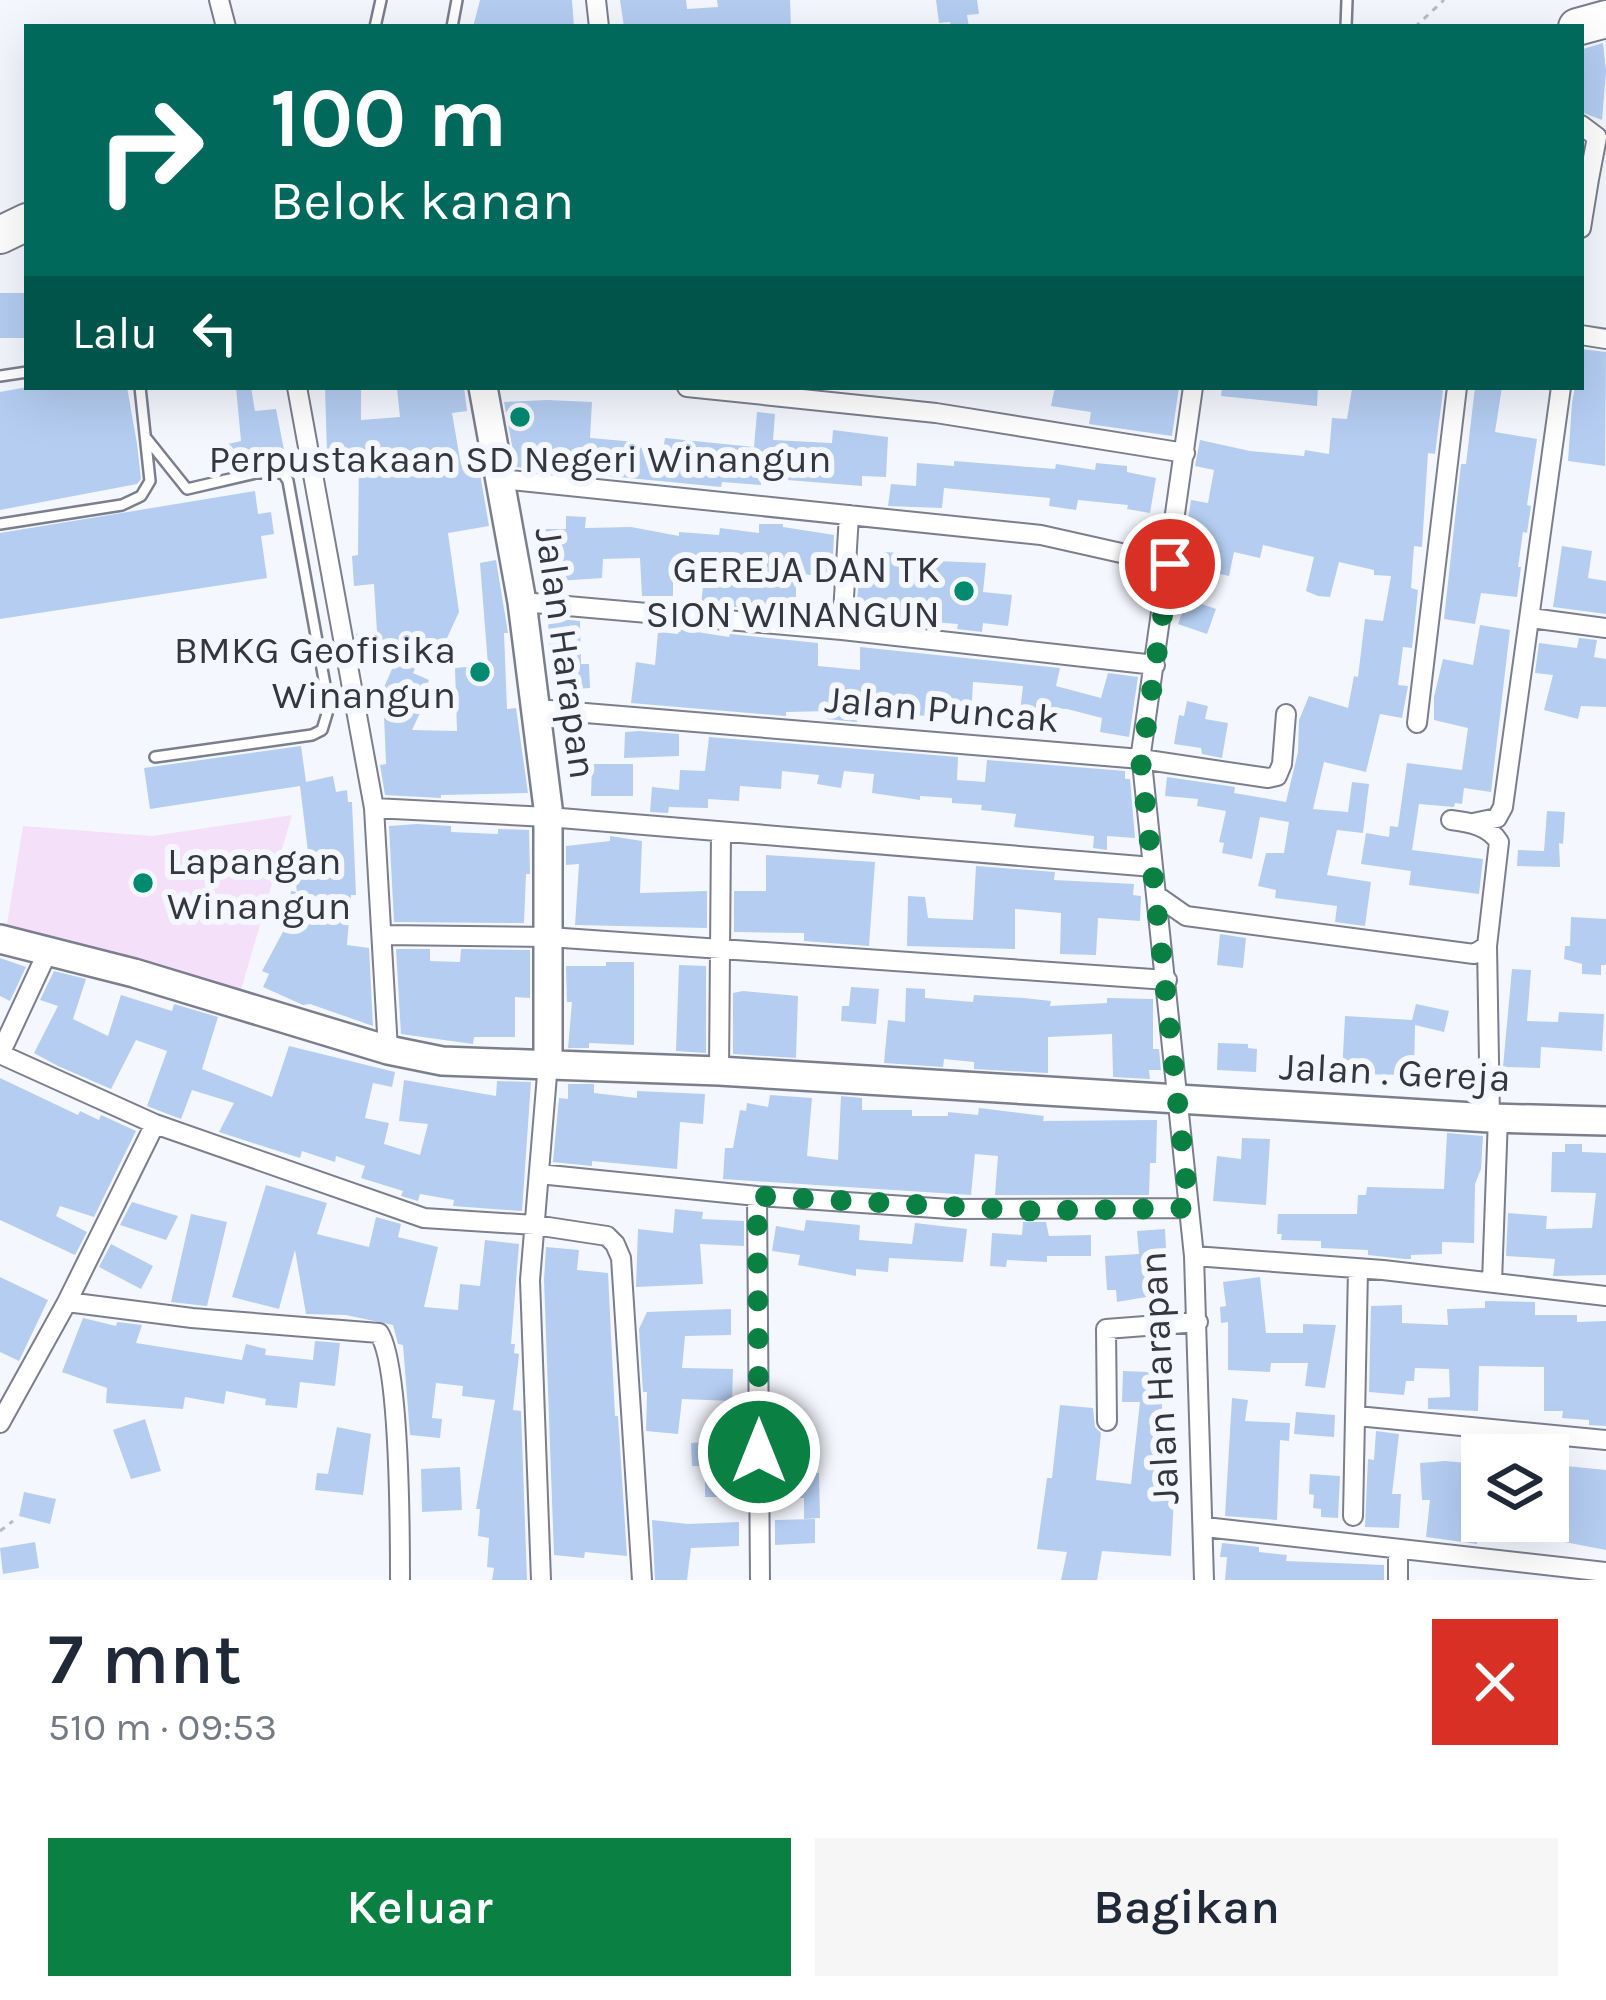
<!DOCTYPE html>
<html lang="id">
<head>
<meta charset="utf-8">
<style>
  :root { --surface:#fff; --page:#f6f6f7; --text:#1f2937; --muted:#747a83; --accent:#0b8043 }
  body { margin:0; font-family:Karla,sans-serif; background:var(--page); color:var(--text); height:100vh; display:flex; flex-direction:column; font-size:45px; white-space:nowrap }
  * { box-sizing:border-box; margin:0 }
  p { font-size:39px; color:var(--muted) }
  .icon { flex:none; width:66px; height:66px; fill:none; stroke:currentColor; stroke-width:2; stroke-linecap:round; stroke-linejoin:round }
  .map { position:relative; height:1580px; overflow:hidden }
  .drawer { display:flex; flex-direction:column; background:var(--surface); flex:1 }
  .drawer>* { flex:none }
  .banner { position:absolute; left:24px; top:24px; width:1560px; height:366px; border-radius:0px; box-shadow:0 12px 48px #0002; background:#00695c; color:#fff; overflow:hidden }
  .buttons { position:absolute; left:1461px; top:1434px; display:grid; gap:24px }
  .buttons a { display:grid; place-items:center; width:108px; height:108px; border-radius:0px; background:var(--surface); box-shadow:0 12px 48px #0002; font-size:60px }
  .pin { position:absolute; display:grid; place-items:center; width:102px; height:102px; color:#fff; margin:-51px; border:6px solid #fff; border-radius:50%; box-shadow:0 3px 12px #0007 }
  .me { position:absolute; width:132px; margin:-66px; rotate:0deg; stroke-linejoin:round; filter:drop-shadow(0 0 9px #0008) }
  .turn { display:flex; align-items:center; gap:42px; height:252px; padding:0 48px; font-size:54px }
  .turn .icon { width:156px; height:156px; stroke-width:2.5 }
  .turn b { display:block; font-size:84px; line-height:102px }
  .then { display:flex; align-items:center; height:114px; padding:0 48px; background:#0003; gap:24px; font-size:45px }
  .round { display:grid; place-items:center; flex:none; width:126px; height:126px; border-radius:0px; background:var(--page) }
  .overview { display:flex; align-items:center; justify-content:space-between; height:204px; padding:0 48px }
  h1 { font-size:72px; font-weight:600; line-height:90px }
  .button { display:flex; gap:24px; margin-top:auto; padding:24px 48px }
  .button a { flex:1; height:138px; border-radius:0px; background:var(--accent); color:#fff; font-size:48px; font-weight:600; line-height:138px; text-align:center }
  .button a+a { background:var(--page); color:var(--text) }
  .map>svg:first-child { display:block }
  .green { fill:#f5e0fa }
  .building { fill:#b4cdf1 }
  .lines { fill:none; stroke-linecap:round; stroke-linejoin:round }
  .lane-casing { stroke:#7b7e8d; stroke-width:14 }
  .street-casing { stroke:#7b7e8d; stroke-width:22 }
  .secondary-casing { stroke:#7b7e8d; stroke-width:32 }
  .highway-casing { stroke:#7b7e8d; stroke-width:40 }
  .path { stroke:#b9bbc2; stroke-width:3; stroke-dasharray:6 6; stroke-linecap:butt }
  .lane { stroke:#fff; stroke-width:9 }
  .street { stroke:#fff; stroke-width:18 }
  .secondary { stroke:#fff; stroke-width:27 }
  .highway { stroke:#fff; stroke-width:36 }
  .route { stroke:#0b8043; stroke-width:21; stroke-dasharray:0 37.8 }
  .poi-dot { fill:#008a70; stroke:#f5f7fe; stroke-width:4.5 }
  .labels { text-anchor:middle; dominant-baseline:central; stroke-width:12; stroke-linejoin:round; paint-order:stroke }
  .poi-label { font-size:39px; fill:#35373d; stroke:#f5f7fe; text-anchor:end }
  .street-label { font-size:39px; fill:#35373d; stroke:#f5f7fe }
</style>
</head>
<body>
<div class="map">
<svg width="1606" height="1580" viewBox="0 0 1606 1580">
  <rect width="100%" height="100%" fill="#f5f7fe"/>
  <path class="green" d="M292 815 241 990 6 930 23 826 152 836Z"/>
  <path class="building" d="M480 0H572L574 27H473Z
    M620 0H686L687 9 718 7 717 0H790L791 27H695L694 24 624 27Z
    M936 0H977L979 14 967 15 969 27H951L950 22 939 23Z
    M1603 43 1606 71 1602 120 1581 112V95L1583 49Z
    M0 293H27V338H0Z
    M1581 349 1606 352 1605 466 1568 461 1572 403 1575 387H1581Z
    M27 387H127L137 444 141 479 137 484 0 510V392Z
    M236 387H251L255 411 276 409 285 455 250 459 251 463 228 467 224 445 241 441Z
    M325 387H361V420L400 417 397 389 464 387 467 411 452 413 461 465 478 462 489 526 448 533 459 612 442 649 424 650 413 673 429 680 422 696 427 698 412 730 457 731 455 668 488 665 480 563 496 560 508 633H504L507 709 516 708 528 793 441 795V798L385 795 380 765 386 764 384 715 374 710 400 651 360 655 356 634 377 632 374 584 354 586 352 556 358 555 359 451 327 453Z
    M1055 387H1179L1172 436 1089 424 1091 412 1051 406Z
    M1222 387H1318L1317 406 1221 396Z
    M1360 387H1436L1443 391 1435 454 1428 453 1422 547 1414 546 1411 588 1418 590 1412 648 1403 647 1398 685 1408 686 1402 718 1380 714 1366 772 1324 762 1313 809 1348 812 1352 782 1369 784 1363 833 1337 830 1327 875 1371 882 1365 926 1335 922 1337 906 1275 898 1276 890 1258 886 1266 853H1284L1289 822 1260 817 1252 859 1222 853 1224 843 1219 842 1226 811 1197 806 1198 799 1165 796 1167 777 1235 787 1234 793 1286 802 1298 752 1299 720 1309 696 1348 708 1354 676 1358 677 1365 619 1383 621 1391 576 1374 575V570L1339 562 1330 597 1318 596 1306 591 1314 557 1263 545 1260 558 1234 552 1229 576 1185 566 1193 527 1187 526 1191 500 1208 503 1214 470 1195 466 1200 440 1250 451 1304 456 1305 450 1329 454 1332 418 1347 419 1352 389Z
    M1475 387H1502L1495 432 1537 439 1527 505 1531 506 1528 526 1527 533 1523 532 1518 567H1521L1517 597 1481 593 1475 624 1444 619 1461 464H1466Z
    M547 400 592 402 590 438 636 442V447L663 451 665 438 754 447 757 412 775 414 773 440 832 443 833 430 888 437 886 477 862 476V486L761 478V485L722 482 721 487 516 467 504 402Z
    M954 461 1055 469 1056 464 1095 470 1096 463 1127 466V472L1156 478 1150 513 1127 509 1128 505 1078 500 1076 510 1049 506 1050 498 944 488 942 508 888 506 891 484 916 486 917 463 954 466Z
    M255 491 258 514 271 512 274 534 261 536 267 578 0 619V533Z
    M566 516 586 517 585 528 631 527 679 536V532L719 535 720 528 759 533V524H783V527L834 535 832 578 796 573V598H790V611H780L701 604 704 578 673 575V596H642L640 558 603 559 602 578 558 581V566H544L545 529H566Z
    M1562 546 1592 551 1588 578 1606 581V614L1553 607Z
    M884 552 913 554 912 560 986 563 983 592 1012 595 1008 626 983 623 982 632 957 629 958 624 856 616 860 560 883 563Z
    M1187 599 1216 609 1207 634 1178 624Z
    M548 618 580 621 581 664H589L590 688 560 690 558 648H549Z
    M1480 625 1510 630 1491 792 1464 788 1462 804 1455 803 1454 807 1419 804 1412 850 1483 859 1479 894 1409 885 1411 871 1361 864 1366 833 1389 837 1390 826 1398 827 1407 763 1462 770 1468 728 1434 720V697L1443 659 1473 665Z
    M678 629 729 637 730 634 818 643V666L860 670V647L1060 668 1056 686 1101 698 1108 673 1138 677 1129 737 1100 732 1102 718 1067 709 1042 708 1040 722 1019 720 1023 686 973 682 971 720 916 715V700H858L857 722 827 719 829 711 786 712V716L631 703 636 662 655 665 658 632 678 634Z
    M1579 638 1597 640 1594 657 1606 659V707L1581 706 1578 719 1544 710 1553 675 1535 673 1539 643 1577 648Z
    M1187 701 1208 706 1205 719 1228 723 1222 758 1202 754 1201 748 1174 744 1179 715 1184 716Z
    M639 731 679 734V756L624 758 625 732Z
    M709 737 958 757 957 780 985 782 987 760 1125 771V779H1130L1135 838 1107 836V850L1093 848 1094 836 1014 827 1016 814 981 810 982 805 952 803V798L920 796V800L872 793 874 774 844 771 841 788 817 784 819 775 782 771 781 789 740 786 739 801 708 799V808L669 807 668 813 650 812 652 787 679 790 680 770 705 771Z
    M301 746 306 782 333 776 336 792 347 790 348 802H352L356 895H351L347 945 369 948 373 1026 310 1004 303 1005 263 987 269 974 262 971 285 928 291 891 297 892 294 869 310 868 300 786 150 809 144 768Z
    M592 764H633V796H591Z
    M1547 811 1565 812 1563 844 1559 843 1560 867 1517 866 1518 850 1544 851Z
    M417 824 451 826V832L498 834V829L529 830 530 874H526L524 923 394 922 389 826Z
    M610 836 642 841 640 893 707 891V928L575 925 579 864 566 865V846L610 841Z
    M766 855 875 862 869 946 804 941V933L734 932V891H766Z
    M976 866 1055 872 1054 880 1134 884 1133 895 1141 896 1140 921 1098 918 1096 955 1060 954 1061 913 1015 909V949L907 946 908 896 925 897 928 918 973 920Z
    M1571 917 1606 919V965H1601V975L1582 974V964L1564 959 1565 946H1570Z
    M1220 934 1246 938 1243 968 1217 965Z
    M396 949H430V961L460 962 461 949 530 950V998L515 997V1037H474L473 1044 401 1034Z
    M0 958 26 967 10 1001 0 996Z
    M606 962H634V1045L589 1043V1048H568L572 1002H567L566 966H606Z
    M679 965 706 966V1053L676 1051Z
    M1512 969 1531 970 1527 1021 1558 1022 1559 1012 1604 1014 1602 1051 1541 1047 1540 1068 1503 1067Z
    M54 971 86 979 73 1019 108 1036 121 995 172 1011 174 1004 218 1017 202 1069 272 1097 289 1046 395 1072 392 1087 373 1083 365 1118 389 1123 384 1144 420 1155 428 1124 399 1121 404 1080 496 1096 497 1081 531 1082 522 1211 453 1206 454 1200 420 1194 418 1201 401 1196 403 1191 361 1178 365 1166 336 1156 335 1162 302 1151 300 1158 219 1132 234 1103 192 1090 181 1119 160 1111 147 1106 167 1051 136 1040 111 1089 58 1066 34 1053 58 1006 40 1000Z
    M851 987 879 989 876 1024 841 1021 842 1006H849Z
    M906 988 925 989V998L973 1002 974 995 1024 998 1051 1001 1050 1006 1107 1003V998L1153 999V1049H1159L1161 1070H1149L1150 1079 1113 1077 1112 1034 1048 1037V1073L974 1069V1062L944 1059 943 1067 884 1063 888 1020 905 1022Z
    M743 991 798 996 796 1058 733 1054V993Z
    M1416 1004 1449 1011 1444 1032 1415 1025 1414 1075 1342 1074 1345 1016 1412 1020Z
    M1218 1043 1248 1044V1048L1257 1049 1256 1072 1217 1070Z
    M0 1078 78 1115 80 1111 99 1120 101 1115 136 1131 94 1217 60 1206 56 1216 87 1232 75 1255 0 1220Z
    M568 1084H594V1093L637 1098V1091L705 1094 703 1124 680 1122 677 1169 592 1161V1166L553 1162 559 1098 568 1099Z
    M770 1095 812 1098 807 1156 838 1160 841 1096 862 1098V1110H912V1116H948V1112L978 1115 979 1108 1044 1116 1043 1121 1157 1120 1156 1163H1150L1149 1195H995L998 1156 975 1154 971 1195 723 1179 725 1148H733L740 1110 746 1111 747 1103 768 1107Z
    M1447 1133 1483 1136 1481 1169 1475 1184 1474 1243 1442 1242V1254L1411 1255V1259H1405L1368 1255V1250L1321 1248V1241L1281 1240 1282 1234H1277L1278 1214H1357L1358 1195H1366L1367 1187 1444 1189Z
    M1242 1138 1270 1139 1266 1205 1213 1201 1217 1156 1241 1159Z
    M1565 1144H1582V1152L1606 1153V1275L1553 1276 1555 1259 1506 1256 1508 1213 1547 1216 1546 1229 1592 1228 1596 1193 1551 1192 1552 1152H1565Z
    M266 1185 327 1203 317 1234 369 1247 376 1217 401 1224 398 1237 438 1247 424 1307 458 1310 460 1284 480 1286 485 1240 519 1244 511 1344H515L514 1353 519 1354 513 1410 521 1411 527 1580H492L494 1568 487 1567 489 1538 478 1536 480 1509H476L495 1400 462 1396 463 1386 436 1383 432 1418 442 1419 440 1438 410 1435 403 1345 398 1344 393 1325 346 1315 306 1314 295 1250 279 1309 232 1297Z
    M132 1202 178 1216 166 1240 120 1225Z
    M675 1209 703 1212 702 1219 744 1221V1246L700 1244 703 1284 636 1287 638 1229 673 1233Z
    M191 1214 227 1222 207 1306 171 1302Z
    M806 1220 860 1225 859 1240 912 1244 915 1223 967 1229 963 1262 889 1258 888 1272 856 1269V1276L798 1265 800 1255 772 1251 776 1226 804 1231Z
    M1023 1222H1046L1049 1236 1091 1235V1256H1047V1262L1007 1260 1006 1267 990 1266 992 1233 1022 1235Z
    M1165 1229 1166 1249H1158L1164 1294 1117 1302 1116 1290H1107L1105 1256 1139 1254 1137 1231Z
    M111 1244 153 1266 141 1289 99 1267Z
    M546 1247 579 1250 577 1270 608 1273 615 1416H618L627 1556 585 1552 584 1558 554 1555 544 1280Z
    M0 1277 48 1300 19 1361 0 1352Z
    M1260 1277 1266 1333H1303V1324L1336 1325 1325 1388 1305 1386 1308 1363H1271L1270 1372 1228 1370V1322L1221 1323 1220 1307 1226 1306 1223 1282Z
    M1485 1301 1535 1302V1315H1577V1322L1606 1321V1426L1589 1425V1420L1562 1418 1563 1411H1544V1367L1479 1366 1478 1411 1428 1409V1398L1450 1397 1449 1369 1415 1368 1414 1381H1406L1404 1395 1369 1392 1371 1306 1402 1305V1323L1448 1325 1447 1309 1485 1308Z
    M731 1309V1335L685 1336 682 1368 733 1369 732 1401 682 1399 678 1434 646 1431 647 1392H643L639 1329 647 1312Z
    M83 1318 116 1326 117 1322 142 1325 136 1343 242 1360 246 1344 266 1349 265 1355 313 1360 315 1341 340 1343 335 1386 300 1382 297 1408 265 1405 266 1399 226 1391 224 1404 185 1397 183 1409 106 1403 107 1388 62 1372Z
    M1123 1371 1171 1373 1170 1403H1162L1161 1435 1177 1436 1171 1556 1102 1551 1097 1580H1061L1067 1552 1037 1549 1047 1478H1052L1060 1405 1093 1408 1095 1427 1101 1433 1096 1480 1131 1484 1140 1402H1122Z
    M1232 1398 1248 1400 1245 1421 1290 1423 1289 1441 1280 1440 1277 1520 1225 1516Z
    M1296 1412 1335 1415 1334 1437 1294 1434Z
    M145 1419 161 1471 131 1479 113 1430Z
    M337 1427 371 1434 363 1495 315 1490 317 1473 328 1474Z
    M1376 1431 1399 1434 1392 1494H1401L1399 1528 1365 1527 1368 1459 1374 1460Z
    M735 1440 738 1475H746V1497H705V1466H692L691 1443Z
    M1445 1461 1468 1463V1505L1479 1506 1477 1544 1426 1537 1430 1500H1422L1420 1463Z
    M1566 1466 1606 1470V1550L1502 1530 1503 1521H1548V1482L1562 1484Z
    M460 1467 462 1510 422 1512 421 1469Z
    M819 1473 820 1518 804 1519V1498H773V1474Z
    M1310 1474 1340 1476 1338 1518 1321 1517V1509L1313 1508 1314 1495 1309 1494Z
    M24 1492 56 1499 50 1524 19 1516Z
    M815 1519V1543L775 1545V1520Z
    M652 1520 688 1524 739 1522V1546L691 1548 687 1580H655Z
    M35 1542 39 1568 3 1574 0 1548Z
    M1222 1543 1259 1547V1552L1287 1555 1286 1561 1384 1565V1580H1225L1227 1557H1220Z"/>
  <g class="lines">
    <g class="lane-casing">
      <path id="lane" d="M375 27 381 0
        M452 27 457 0
        M1346 27 1347 0
        M0 376 27 372
        M147 439 187 489 256 473H283L288 481 329 707 322 730 312 735 155 757
        M0 524 122 505 141 496 150 481 140 387"/>
    </g>
    <g class="street-casing">
      <path id="street" d="M219 0 226 27
        M596 0 599 27
        M1581 125 1597 137 1589 179
        M1581 178 1589 179 1581 228
        M1581 335 1606 339
        M297 387 374 808 388 1050
        M687 387 936 413 1185 453
        M1193 387 1141 753 1194 1256 1204 1580
        M501 479 1041 535 1170 564
        M522 602 842 630 1155 665
        M1531 618 1606 628
        M842 630 849 515
        M537 709 1141 759 1268 778 1277 776 1282 764 1286 714
        M1417 723 1457 387
        M374 808 548 817 1153 867
        M1473 823 1497 818 1503 807 1561 387
        M1156 895 1186 916 1474 954 1487 946 1499 842C1489 826 1469 822 1451 820
        M383 935 549 937 1167 980
        M1487 946 1490 1118
        M0 1054 155 1124 424 1218 535 1225 607 1236 615 1244 621 1258 642 1580
        M0 1054 48 951
        M719 1071 721 833
        M539 1174 757 1196 950 1209 1189 1208
        M757 1196 760 1580
        M1194 1256 1383 1270 1606 1296
        M1492 1282 1498 1117
        M67 1302 192 1318 379 1333C400 1365 400 1534 400 1580
        M1357 1416 1606 1440
        M1107 1421 1106 1329 1198 1322
        M0 1423 67 1302 155 1124
        M1353 1516 1358 1269
        M1205 1527 1606 1572
        M541 1580 530 1280 548 1063
        M1398 1580V1551"/>
    </g>
    <g class="secondary-casing">
      <path id="secondary" d="M483 387 522 602 548 808V1063
        M0 939 134 973 388 1050 442 1061 719 1071 1490 1118 1606 1121"/>
    </g>
    <g class="highway-casing">
      <path id="highway" d="M1577 27 1606 19
        M0 235 27 222"/>
    </g>
    <path class="path" d="M1415 27 1444 0
      M0 1531 13 1521"/>
    <use href="#lane" class="lane"/>
    <use href="#street" class="street"/>
    <use href="#secondary" class="secondary"/>
    <use href="#highway" class="highway"/>
  </g>
  <g class="lines">
    <path class="route" d="M759 1452 757 1196 1035 1211 1189 1208 1141 764 1170 564"/>
  </g>
  <g class="poi-dot">
    <circle cx="520" cy="417" r="12"/>
    <circle cx="964" cy="591" r="12"/>
    <circle cx="480" cy="672" r="12"/>
    <circle cx="143" cy="883" r="12"/>
  </g>
  <g class="labels">
    <g class="poi-label">
      <text x="520" y="459" text-anchor="middle">Perpustakaan SD Negeri Winangun</text>
      <text x="940" y="569">GEREJA DAN TK<tspan x="940" dy="45">SION WINANGUN</tspan></text>
      <text x="456" y="650">BMKG Geofisika<tspan x="456" dy="45">Winangun</tspan></text>
      <text x="167" y="861" text-anchor="start">Lapangan<tspan x="167" dy="45">Winangun</tspan></text>
    </g>
    <g class="street-label">
      <text transform="translate(566 653) rotate(82)">Jalan Harapan</text>
      <text transform="translate(942 709) rotate(5)">Jalan Puncak</text>
      <text transform="translate(1395 1072) rotate(3)">Jalan . Gereja</text>
      <text transform="translate(1159 1378) rotate(-93)">Jalan Harapan</text>
    </g>
  </g>
</svg>
<div class="buttons">
<a><svg class="icon" aria-label="layers" viewBox="0 0 24 24"><path d="M12 4l9 5-9 5-9-5zM3 14l9 5 9-5"/></svg></a>
</div>
<div class="pin" style="left:1170px;top:564px;background:#d93025"><svg class="icon" aria-label="arrive" viewBox="0 0 24 24"><path d="M6 21V4h12l-3 4 3 4H6"/></svg></div>
<svg class="me" style="left:759px;top:1452px" viewBox="-20 -20 40 40"><circle r="17" fill="#0b8043" stroke="#fff" stroke-width="3"/><path d="M0-11L8 9 0 5-8 9z" fill="#fff"/></svg>
<div class="banner">
<div class="turn"><svg class="icon" aria-label="right" viewBox="0 0 24 24"><path d="M7 20v-9h11M14 6l5 5-5 5"/></svg><div><b>100 m</b>Belok kanan</div></div>
<div class="then">Lalu<svg class="icon" aria-label="left" viewBox="0 0 24 24"><path d="M17 20v-9H6M10 6l-5 5 5 5"/></svg></div>
</div>
</div>
<section class="drawer">
<div class="overview"><div><h1>7 mnt</h1><p>510 m · 09:53</p></div><a class="round" style="background:#d93025;color:#fff"><svg class="icon" aria-label="close" viewBox="0 0 24 24"><path d="M6 6l12 12M18 6L6 18"/></svg></a></div>
<div class="button"><a>Keluar</a><a>Bagikan</a></div>
</section>
</body>
</html>
